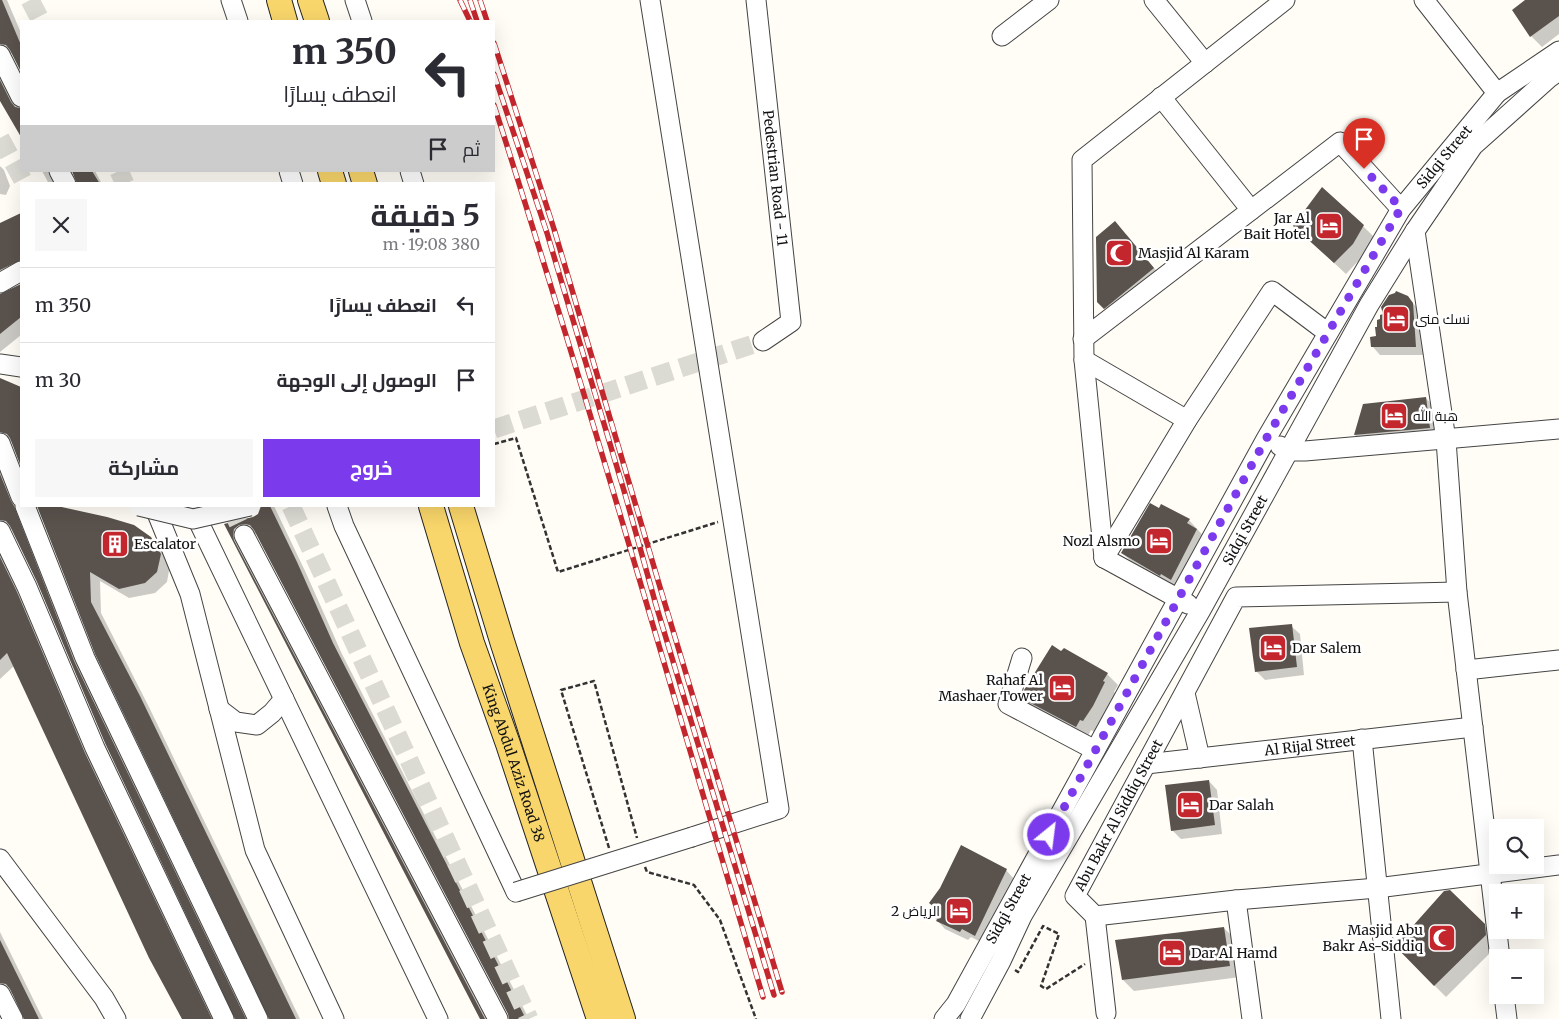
<!DOCTYPE html>
<html lang="ar">
<head>
<meta charset="utf-8">
<style>
  :root { --surface:#fff; --page:#f7f7f7; --text:#2b2b33; --muted:#7c7c81; --line:#e1e1e2; --accent:#7c3aed }
  body { margin:0; font-family:Merriweather,Cairo,serif; background:var(--page); color:var(--text); direction:rtl; height:100vh; display:flex; flex-direction:column; font-size:19px; white-space:nowrap }
  * { box-sizing:border-box; margin:0 }
  p { font-size:16px; color:var(--muted) }
  .icon { flex:none; width:28px; height:28px; fill:none; stroke:currentColor; stroke-width:2; stroke-linecap:round; stroke-linejoin:round }
  .map { position:relative; flex:1; overflow:hidden; direction:ltr }
  .side { position:absolute; left:20px; top:182px; width:475px; height:325px; display:flex; flex-direction:column; background:var(--surface); border-radius:0px; box-shadow:0 5px 20px #0002; direction:rtl }
  .side>* { flex:none }
  .top-card { position:absolute; left:20px; top:20px; width:475px; height:152px; border-radius:0px; box-shadow:0 5px 20px #0002; direction:rtl; background:#fff; color:var(--text); overflow:hidden }
  .tools { position:absolute; left:1489px; top:819px; display:grid; gap:10px }
  .tools a { display:grid; place-items:center; width:55px; height:55px; border-radius:0px; background:var(--surface); box-shadow:0 5px 20px #0002; font-size:25px }
  .pin { position:absolute; display:grid; place-items:center; width:42px; height:42px; color:#fff; margin:-51px -21px; border-radius:50% 50% 50% 0; rotate:-45deg; box-shadow:0 0 5px #0007 }
  .pin .icon { rotate:45deg }
  .me { position:absolute; width:55px; margin:-28px; rotate:29deg; stroke-linejoin:round; filter:drop-shadow(0 0 4px #0008) }
  .turn { display:flex; align-items:center; gap:18px; height:105px; padding:0 15px; font-size:22px }
  .turn .icon { width:65px; height:65px; stroke-width:2.5 }
  .turn b { display:block; font-size:35px; line-height:42px }
  .then { display:flex; align-items:center; height:48px; padding:0 15px; background:#0003; gap:10px; font-size:19px }
  .round { display:grid; place-items:center; flex:none; width:52px; height:52px; border-radius:0px; background:var(--page) }
  .summary { display:flex; align-items:center; justify-content:space-between; height:85px; padding:0 15px }
  h1 { font-size:30px; font-weight:700; line-height:38px }
  .cta { display:flex; gap:10px; margin-top:auto; padding:10px 15px }
  .cta a { flex:1; height:58px; border-radius:0px; background:var(--accent); color:#fff; font-size:20px; font-weight:700; line-height:58px; text-align:center }
  .cta a+a { background:var(--page); color:var(--text) }
  ul { padding:0; list-style:none }
  li { display:flex; align-items:center; gap:15px; height:75px; padding:0 15px; border-top:1px solid var(--line) }
  li div { flex:1 }
  li b { display:block; font-size:19px }
  li em { font-style:normal }
  .map>svg:first-child { display:block }
  .shadow { fill:#0003 }
  .building { fill:#5a524d }
  .lines { fill:none; stroke-linecap:round; stroke-linejoin:round }
  .minor-tunnel { stroke:#dbdad3; stroke-width:19; stroke-dasharray:19 9; stroke-linecap:butt }
  .minor-casing { stroke:#444; stroke-width:21 }
  .major-casing { stroke:#222; stroke-width:26 }
  .path { stroke:#333; stroke-width:2.5; stroke-dasharray:5 2.5; stroke-linecap:butt }
  .minor { stroke:#fff; stroke-width:19 }
  .major { stroke:#f9d66b; stroke-width:24 }
  .rail-casing { stroke:#c4262e; stroke-width:5.5 }
  .rail { stroke:#fff; stroke-width:4; stroke-dasharray:11; stroke-linecap:butt }
  .minor-bridge-casing { stroke:#444; stroke-width:21; stroke-linecap:butt }
  .minor-bridge { stroke:#fff; stroke-width:19 }
  .route { stroke:#7c3aed; stroke-width:9; stroke-dasharray:0 16.2 }
  .labels { text-anchor:middle; dominant-baseline:central; stroke-width:5; stroke-linejoin:round; paint-order:stroke }
  .street-label { font-size:14px; fill:#111; stroke:#fff }
  .poi-label { font-size:14px; fill:#111; stroke:#fff; text-anchor:start }
</style>
</head>
<body>
<div class="map">
<svg width="1559" height="1019" viewBox="0 0 1559 1019">
  <rect width="100%" height="100%" fill="#fffdf5"/>
  <path class="shadow" d="M0 0H7L21 33V71L12 53 5 55 0 59Z
    M1527 0H1559V34L1542 47 1531 36Z
    M0 72 18 109H21V136L0 99Z
    M0 166 4 170 10 186 6 195 0 194Z
    M42 171H63L58 184H49Z
    M73 171H95L102 184H78Z
    M21 215V274L0 287V225Z
    M1363 226 1374 237 1364 255 1346 274 1306 237Z
    M1126 234 1164 280 1116 319 1105 308Z
    M21 285V335L0 352V295Z
    M1407 297 1421 312 1424 355H1380L1372 346Z
    M0 380 21 388V464L13 441 7 442 0 448Z
    M1426 398 1434 407 1438 436 1363 443 1355 435 1364 405Z
    M0 461 250 1019H236L106 743 38 582 12 529 6 530 0 535Z
    M39 506H61L62 509 150 538 161 549 170 565 167 582 155 593 129 598 100 581 101 613 149 707 300 1019H270Z
    M262 506H274L306 573 342 654 529 1019H510L509 1013 257 534H249L489 1019H482L226 524 258 516Z
    M1189 520 1208 541 1183 590 1173 584 1172 586 1134 564 1122 553Z
    M0 548 216 1019H183L14 666 0 679Z
    M1291 626 1300 634 1304 675 1265 680 1257 672 1251 630Z
    M1107 674 1118 685 1114 692 1116 694 1104 717 1094 732 1091 730 1087 738 1034 709 1023 698Z
    M1209 781 1217 790 1222 834 1181 839 1172 830Z
    M1006 870 1014 879 983 943 971 937 968 940 945 929 931 914 935 907 941 889Z
    M1450 891 1496 937 1497 946 1446 997 1397 948Z
    M1224 928 1235 939 1240 977 1134 991 1123 980Z
    M0 932 6 944 43 1019H25L13 994 7 995 0 1005Z"/>
  <path class="building" d="M0 0H2L21 45V72L10 50 6 45 0 44Z
    M1525 0H1559V16L1530 37 1512 10Z
    M0 80 11 102 15 107 21 108V137L0 101Z
    M72 171H92L100 184H77Z
    M1322 187 1364 225 1353 244 1334 263 1293 226Z
    M21 213V260L0 270V223Z
    M1115 221 1154 268 1104 309 1097 302 1096 237Z
    M21 284V317L0 334V294Z
    M1396 291 1408 296 1413 303 1416 347H1371L1370 337 1376 336 1375 327H1377V320L1380 319V315L1383 314 1381 307 1389 295 1395 293Z
    M0 378 21 387V467L10 438 7 434 0 432Z
    M1426 397 1430 428 1354 435 1363 404Z
    M0 474 11 501 14 506 75 663 246 1019H235L105 743 37 582 10 526 6 521 0 520Z
    M1150 503 1159 508 1161 504 1190 519 1187 523 1197 529 1171 580 1161 574 1160 576 1121 553Z
    M37 506H57L107 517 134 525 151 537 161 554 157 572 145 583 119 589 90 572 91 602 140 696 296 1019H269L95 654Z
    M261 506H270L297 562 333 643 526 1019H509L508 1014 254 530 250 525 245 524 239 525 234 529 233 535 234 540 485 1019H480L224 524 253 517 258 514Z
    M0 557 17 592 85 753 212 1019H182L149 958 7 653 0 660Z
    M1292 624 1297 667 1255 672 1249 628Z
    M1052 645 1061 651 1064 648 1108 673 1103 681 1105 682 1093 706 1083 721 1080 720 1076 727 1021 698 1024 690Z
    M1209 780 1215 825 1171 831 1165 785Z
    M961 845 1007 869 975 936 962 929 960 932 936 921 938 918 929 914 934 907 929 903 940 888Z
    M1450 890 1485 924 1486 935 1434 986 1395 946 1444 891Z
    M1224 927 1230 966 1122 980 1115 940Z
    M0 940 39 1019H24L10 989 6 984 0 983Z"/>
  <g class="lines">
    <path class="minor-tunnel" d="M30 0 41 21
      M0 138 25 184
      M119 171 125 184
      M494 429 763 341
      M230 506 244 535
      M291 506 529 1019"/>
    <g class="minor-casing">
      <g id="minor">
        <path d="M231 0 238 21"/>
        <path d="M355 0 362 21"/>
        <path d="M650 0 779 809 692 837"/>
        <path id="s1" d="M756 0 791 322 763 341"/>
        <path d="M1154 0 1205 63"/>
        <path d="M1424 0 1497 93"/>
        <path d="M1002 36 1049 0"/>
        <path d="M0 55 21 97"/>
        <path d="M1161 97 1251 210"/>
        <path d="M59 171 66 184"/>
        <path d="M289 171 293 184"/>
        <path d="M410 171 414 184"/>
        <path d="M1415 231 1446 440 1457 592 1500 958"/>
        <path d="M0 283 21 271"/>
        <path d="M1083 339 1340 142 1401 209"/>
        <path d="M1084 360 1187 420"/>
        <path d="M0 364 21 367"/>
        <path d="M0 443 21 497"/>
        <path d="M1280 446 1289 451H1305L1559 429"/>
        <path d="M25 506 85 658 258 1019"/>
        <path d="M154 506 190 594 255 850 334 1019"/>
        <path d="M191 506 438 1019"/>
        <path d="M337 506 344 526 516 892"/>
        <path d="M0 531 27 587 95 748 224 1019"/>
        <path d="M244 535 498 1019"/>
        <path d="M1104 558 1084 360 1082 160 1285 0"/>
        <path d="M1104 558 1187 420 1272 291 1328 333"/>
        <path d="M1104 558 1188 604"/>
        <path d="M1022 658 1008 704 1095 750"/>
        <path d="M1466 670 1559 660"/>
        <path d="M1185 693 1200 758"/>
        <path d="M219 709 236 722 257 725 272 713 284 699"/>
        <path d="M1362 739 1391 1019"/>
        <path id="s2" d="M1146 764 1473 727"/>
        <path d="M0 859 104 998 116 1019"/>
        <path d="M1236 900 1252 1019"/>
        <path id="s3" d="M1095 916 1075 896 1236 597 1457 592"/>
        <path d="M1095 916 1236 900 1377 888 1559 865"/>
        <path d="M1095 916 1106 1013"/>
        <path d="M0 994 13 1019"/>
        <path d="M1504 995 1507 1019"/>
        <path id="s4" d="M944 1019 956 1004 1266 439 1401 209 1497 93 1559 51"/>
        <path id="s5" d="M970 1019 1001 961 1022 916 1201 610 1369 305 1415 231 1473 146 1549 78 1559 71"/>
      </g>
    </g>
    <g class="major-casing">
      <g id="major">
        <path d="M279 0 285 21"/>
        <path d="M310 0 317 21"/>
        <path d="M330 171 334 184"/>
        <path d="M361 171 365 184"/>
        <path id="s6" d="M431 506 472 643 508 744 599 1019"/>
        <path d="M461 506 502 641 623 1019"/>
      </g>
    </g>
    <path class="path" d="M494 444 516 438 558 572 718 522
      M609 848 561 690 594 681 637 838
      M645 867 647 872 694 885 720 920 756 1019
      M1015 970 1018 972 1043 926 1059 934 1041 986 1046 989 1085 964"/>
    <use href="#minor" class="minor"/>
    <use href="#major" class="major"/>
    <g class="rail-casing">
      <path id="rail" d="M460 0 470 21
        M470 0 477 21
        M480 0 487 21
        M494 43 554 229 665 604 782 992
        M494 74 547 233 625 494 656 605 774 995
        M494 105C589 401 674 699 763 997"/>
    </g>
    <use href="#rail" class="rail"/>
    <g class="minor-bridge-casing">
      <path id="minor-bridge" d="M139 506 193 519 250 506
        M516 892 692 837"/>
    </g>
    <use href="#minor-bridge" class="minor-bridge"/>
  </g>
  <g class="lines">
    <path class="route" d="M1049 835 1266 439 1401 208 1364 169"/>
  </g>
  <defs>
    <g id="hotel-square" transform="scale(1.4375)"><rect x="-9" y="-9" width="18" height="18" rx="4" fill="#c4262e" stroke="#fff"/><path d="M-6-4.5h1.5V1H6V5H4.5V3h-9V5H-6ZM-4 0a1.8 1.8 0 1 1 3.6 0ZM.5 0V-2.5h3Q6-2.5 6 0Z" fill="#fff"/></g>
    <g id="mosque-square" transform="scale(1.4375)"><rect x="-9" y="-9" width="18" height="18" rx="4" fill="#c4262e" stroke="#fff"/><path d="M3.5-4.9A6 6 0 1 0 3.5 4.9A5 5 0 1 1 3.5-4.9Z" fill="#fff"/></g>
    <g id="building-square" transform="scale(1.4375)"><rect x="-9" y="-9" width="18" height="18" rx="4" fill="#c4262e" stroke="#fff"/><path d="M-4-6H4V6H1V3H-1V6H-4ZM-2.5-4.3h1.7v1.8h-1.7ZM.8-4.3h1.7v1.8H.8ZM-2.5-1h1.7V.8h-1.7ZM.8-1h1.7V.8H.8Z" fill="#fff"/></g>
  </defs>
  <g fill-rule="evenodd">
    <use href="#hotel-square" x="1329" y="226"/>
    <use href="#mosque-square" x="1119" y="253"/>
    <use href="#hotel-square" x="1396" y="319"/>
    <use href="#hotel-square" x="1394" y="416"/>
    <use href="#hotel-square" x="1159" y="541"/>
    <use href="#building-square" x="115" y="544"/>
    <use href="#hotel-square" x="1273" y="648"/>
    <use href="#hotel-square" x="1062" y="688"/>
    <use href="#hotel-square" x="1190" y="805"/>
    <use href="#hotel-square" x="959" y="911"/>
    <use href="#mosque-square" x="1442" y="938"/>
    <use href="#hotel-square" x="1172" y="953"/>
  </g>
  <g class="labels">
    <g class="street-label">
      <text stroke="none"><textPath href="#s4" startOffset="998">Sidqi Street</textPath></text>
      <text stroke="none"><textPath href="#s1" startOffset="179">Pedestrian Road - 11</textPath></text>
      <text stroke="none"><textPath href="#s5" startOffset="561">Sidqi Street</textPath></text>
      <text stroke="none"><textPath href="#s2" startOffset="165">Al Rijal Street</textPath></text>
      <text stroke="none"><textPath href="#s6" startOffset="270">King Abdul Aziz Road 38</textPath></text>
      <text stroke="none"><textPath href="#s3" startOffset="120">Abu Bakr Al Siddiq Street</textPath></text>
      <text stroke="none"><textPath href="#s4" startOffset="128">Sidqi Street</textPath></text>
    </g>
    <g class="poi-label">
      <text x="1310" y="218" text-anchor="end">Jar Al<tspan x="1310" dy="16">Bait Hotel</tspan></text>
      <text x="1138" y="253">Masjid Al Karam</text>
      <text x="1415" y="319">نسك منى</text>
      <text x="1413" y="416">هبة الله</text>
      <text x="1140" y="541" text-anchor="end">Nozl Alsmo</text>
      <text x="134" y="544">Escalator</text>
      <text x="1292" y="648">Dar Salem</text>
      <text x="1043" y="680" text-anchor="end">Rahaf Al<tspan x="1043" dy="16">Mashaer Tower</tspan></text>
      <text x="1209" y="805">Dar Salah</text>
      <text x="940" y="911" text-anchor="end">الرياض 2</text>
      <text x="1423" y="930" text-anchor="end">Masjid Abu<tspan x="1423" dy="16">Bakr As-Siddiq</tspan></text>
      <text x="1191" y="953">Dar Al Hamd</text>
    </g>
  </g>
</svg>
<div class="tools">
<a><svg class="icon" aria-label="search" viewBox="0 0 24 24"><circle cx="10" cy="10" r="6"/><path d="M15 15l6 6"/></svg></a>
<a>+</a>
<a>−</a>
</div>
<div class="pin" style="left:1364px;top:169px;background:#d93025"><svg class="icon" aria-label="arrive" viewBox="0 0 24 24"><path d="M6 21V4h12l-3 4 3 4H6"/></svg></div>
<svg class="me" style="left:1049px;top:835px" viewBox="-20 -20 40 40"><circle r="17" fill="#7c3aed" stroke="#fff" stroke-width="3"/><path d="M0-11L8 9 0 5-8 9z" fill="#fff"/></svg>
<div class="top-card">
<div class="turn"><svg class="icon" aria-label="left" viewBox="0 0 24 24"><path d="M17 20v-9H6M10 6l-5 5 5 5"/></svg><div><b>350 m</b>انعطف يسارًا</div></div>
<div class="then">ثم<svg class="icon" aria-label="arrive" viewBox="0 0 24 24"><path d="M6 21V4h12l-3 4 3 4H6"/></svg></div>
</div>
<section class="side">
<div class="summary"><div><h1>5 دقيقة</h1><p>380 m · 19:08</p></div><a class="round"><svg class="icon" aria-label="close" viewBox="0 0 24 24"><path d="M6 6l12 12M18 6L6 18"/></svg></a></div>
<ul>
<li><svg class="icon" aria-label="left" viewBox="0 0 24 24"><path d="M17 20v-9H6M10 6l-5 5 5 5"/></svg><div><b>انعطف يسارًا</b></div><em>350 m</em></li>
<li><svg class="icon" aria-label="arrive" viewBox="0 0 24 24"><path d="M6 21V4h12l-3 4 3 4H6"/></svg><div><b>الوصول إلى الوجهة</b></div><em>30 m</em></li>
</ul>
<div class="cta"><a>خروج</a><a>مشاركة</a></div>
</section>
</div>
</body>
</html>
